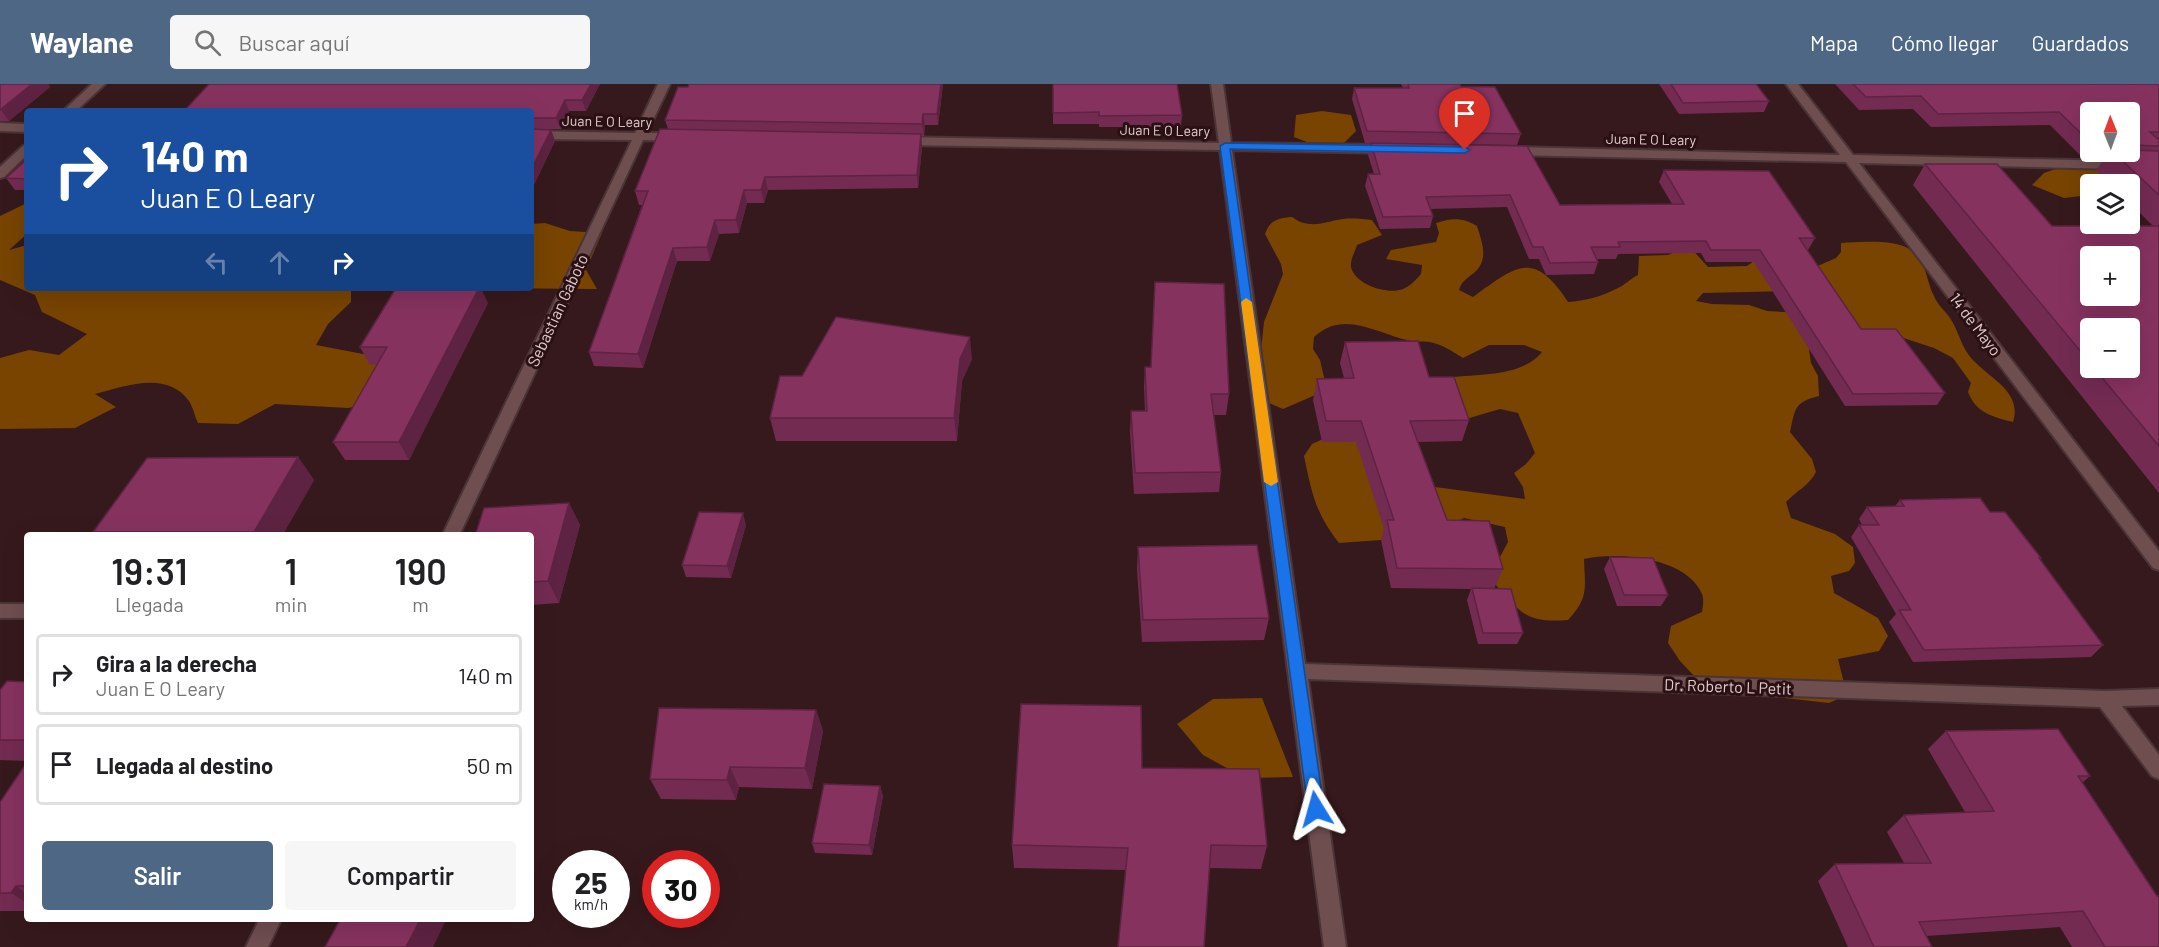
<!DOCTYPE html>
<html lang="es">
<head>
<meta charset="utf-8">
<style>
  :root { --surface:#fff; --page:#f6f6f6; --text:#202124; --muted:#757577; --line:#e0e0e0; --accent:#4d6785 }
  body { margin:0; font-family:Barlow,sans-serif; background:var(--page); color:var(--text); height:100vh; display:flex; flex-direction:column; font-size:22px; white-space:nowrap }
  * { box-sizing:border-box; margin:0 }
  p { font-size:20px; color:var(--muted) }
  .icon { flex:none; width:33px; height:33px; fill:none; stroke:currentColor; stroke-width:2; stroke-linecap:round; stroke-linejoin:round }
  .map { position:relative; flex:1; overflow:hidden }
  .sheet { position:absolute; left:24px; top:448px; width:510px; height:390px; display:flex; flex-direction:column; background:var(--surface); border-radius:6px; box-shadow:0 6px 24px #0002 }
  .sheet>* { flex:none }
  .banner { position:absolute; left:24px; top:24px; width:510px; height:183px; border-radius:6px; box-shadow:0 6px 24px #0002; background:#1a4fa0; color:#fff; overflow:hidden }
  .needle { width:39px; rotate:359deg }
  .fabs { position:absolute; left:2080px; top:18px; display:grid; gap:12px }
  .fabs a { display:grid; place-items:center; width:60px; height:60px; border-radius:6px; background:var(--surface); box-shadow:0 6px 24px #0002; font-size:30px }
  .speed { position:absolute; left:552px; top:766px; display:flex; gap:12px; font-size:30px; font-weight:700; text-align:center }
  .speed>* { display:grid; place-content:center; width:78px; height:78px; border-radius:50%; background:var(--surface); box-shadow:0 6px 24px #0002; line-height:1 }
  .speed small { font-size:15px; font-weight:400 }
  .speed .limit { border:9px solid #d22; background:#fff; color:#111 }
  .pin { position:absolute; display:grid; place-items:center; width:51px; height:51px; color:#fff; margin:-62px -26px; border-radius:50% 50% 50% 0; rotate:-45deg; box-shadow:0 0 6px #0007 }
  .pin .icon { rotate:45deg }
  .me { position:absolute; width:66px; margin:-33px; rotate:352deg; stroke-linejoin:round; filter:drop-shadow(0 0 4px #0008) }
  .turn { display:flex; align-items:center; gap:21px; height:126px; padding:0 18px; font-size:27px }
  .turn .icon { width:78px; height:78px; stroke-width:2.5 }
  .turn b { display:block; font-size:42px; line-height:51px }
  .lanes { display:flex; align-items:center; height:57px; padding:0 18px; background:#0003; justify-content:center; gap:30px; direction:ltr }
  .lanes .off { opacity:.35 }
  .eta { display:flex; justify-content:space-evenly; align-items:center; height:102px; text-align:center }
  .eta b { font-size:36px; font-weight:600; line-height:42px }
  .cta { display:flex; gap:12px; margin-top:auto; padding:12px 18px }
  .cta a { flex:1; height:69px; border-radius:6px; background:var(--accent); color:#fff; font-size:24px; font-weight:600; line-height:69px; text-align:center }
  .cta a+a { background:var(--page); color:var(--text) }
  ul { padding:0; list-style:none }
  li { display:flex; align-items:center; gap:18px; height:81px; margin:0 12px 9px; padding:0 6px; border:3px solid var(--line); border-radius:6px }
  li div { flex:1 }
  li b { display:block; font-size:22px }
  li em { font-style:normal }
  header { display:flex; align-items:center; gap:36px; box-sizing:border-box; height:84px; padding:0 30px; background:var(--accent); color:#fff }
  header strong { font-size:28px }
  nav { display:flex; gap:33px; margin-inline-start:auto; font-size:21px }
  .search { width:420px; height:54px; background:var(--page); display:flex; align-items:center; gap:15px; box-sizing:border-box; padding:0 21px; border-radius:6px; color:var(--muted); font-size:22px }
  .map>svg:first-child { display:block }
  .forest { fill:#784400 }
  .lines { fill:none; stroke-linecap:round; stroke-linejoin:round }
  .minor-casing { stroke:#4b3436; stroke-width:4 }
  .minor { fill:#6f4e50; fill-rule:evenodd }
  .wall { fill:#732b52; fill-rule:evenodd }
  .shaded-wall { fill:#5e2342 }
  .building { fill:#86325f; stroke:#5e2342; stroke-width:1.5; fill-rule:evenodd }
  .route { fill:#1a73e8; stroke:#114b97; stroke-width:1.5 }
  .slow { fill:#f59e0b }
  .labels { text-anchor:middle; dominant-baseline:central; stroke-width:6; stroke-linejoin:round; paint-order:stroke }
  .far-street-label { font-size:14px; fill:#e1cdcd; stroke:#2b1013 }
  .street-label { font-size:16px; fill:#e1cdcd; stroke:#2b1013 }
</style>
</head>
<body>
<header>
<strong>Waylane</strong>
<div class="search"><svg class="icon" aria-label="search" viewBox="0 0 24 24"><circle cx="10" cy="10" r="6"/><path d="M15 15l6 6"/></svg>Buscar aquí</div>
<nav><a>Mapa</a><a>Cómo llegar</a><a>Guardados</a></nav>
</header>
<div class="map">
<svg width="2159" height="863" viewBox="0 0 2159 863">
  <rect width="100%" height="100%" fill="#36191c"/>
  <path class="forest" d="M1322 27 1351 31 1356 47 1344 59 1317 62 1294 53 1296 31Z
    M2159 81 2130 100H2091V111L2064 114 2032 101 2044 89 2064 82Z
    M27 119V150L9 166 27 161V204H351V218L328 240 316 261 363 270 425 277 429 307 348 324 275 320 238 340 198 339C195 333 193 323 189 317 167 286 125 302 95 310L116 323 75 344 0 345V274L29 266 59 271 87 250 42 228 35 211 0 196V132Z
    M1292 133C1310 146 1323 138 1343 135 1352 134 1363 135 1372 136L1382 151 1357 161C1355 168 1350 176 1351 183 1355 201 1388 211 1403 205 1410 202 1416 196 1421 190L1422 181 1386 175 1391 166 1436 158 1439 149 1436 139C1452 134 1462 133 1477 142 1482 158 1489 175 1475 188 1467 195 1462 196 1459 206L1473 213C1515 183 1533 164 1568 218 1585 217 1603 212 1618 204 1625 201 1630 195 1638 191L1639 172 1668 171 1689 162 1708 183 1747 182 1754 177 1791 207 1703 209 1696 217 1712 220 1749 221 1767 227 1802 229 1813 184 1836 174 1841 168V159C1857 158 1896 155 1909 165 1928 180 1925 193 1934 212 1937 220 1945 227 1950 234 1957 244 1960 257 1966 267 1981 292 2024 304 2013 338 1993 333 1976 329 1968 308L1971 299 1953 274 1934 264 1891 250 1809 265 1811 279 1818 292 1819 312C1794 318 1795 325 1790 348L1812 375 1816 388C1809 402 1796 407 1786 418L1791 434 1835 450 1853 463 1855 479 1849 487 1831 492 1834 509 1878 534 1888 552 1879 567 1838 575 1847 611 1829 619 1724 607 1696 594 1680 577 1668 559 1671 542 1702 528C1703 522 1704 515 1702 510 1687 473 1617 467 1584 475 1585 504 1589 514 1568 536 1526 539 1522 530 1495 500L1494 484 1508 458 1505 443 1464 434 1449 441 1381 456 1339 459C1315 428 1312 410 1304 372L1312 360 1343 346 1416 397 1435 403 1525 415 1523 403 1514 389 1526 380 1535 369 1518 329 1500 325 1466 335 1448 307 1453 293C1481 290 1523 292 1542 268L1524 261H1489L1463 274C1453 268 1442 260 1429 258 1423 257 1417 258 1411 257 1377 250 1344 225 1314 253L1313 265 1320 276 1327 306 1283 325 1262 316 1260 275 1264 238 1283 190 1281 180 1265 150C1270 136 1278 134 1292 133Z
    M545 139 570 147 602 149 586 186 597 205 491 204H531V140Z
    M1262 614 1293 693 1245 694 1203 671 1177 640 1213 615Z"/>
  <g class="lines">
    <g class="minor-casing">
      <path id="minor" d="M92 0H105L76 27H63Z
        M658 0H670L647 49H680L686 53 680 57 643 56 459 452H442L632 56 531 55V47L635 49Z
        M1211 0H1223L1231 59 1391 61 1397 65 1391 69 1232 66 1305 580 2105 607 2159 605V621L2122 622 2159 671V695L2152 692 2100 623 1308 595 1346 863H1324L1220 66 901 61 895 57 901 53 1219 59Z
        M1786 0H1798L1853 71 2159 78V86L1859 79 2159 467V486L2153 484 1846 78 1510 71 1504 67 1510 63 1840 71Z
        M0 39 27 40V48L0 47Z
        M27 61V71L4 93 0 94V83L23 62Z
        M0 520H27V534H0Z
        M259 836H281L268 863H246Z"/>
    </g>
    <use href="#minor" class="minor"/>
  </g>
  <path class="wall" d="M0 0H48L50 3 9 37H0Z
    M600 0 586 27H569L561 45H534L551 46 555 57 531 107V27Z
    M689 0H943L938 41H925L924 52H921L922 63 918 104 768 106 764 119H747L739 149 719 150 710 177H677L643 284 594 282 589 268 642 121H639L635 107 668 45 665 36 688 3Z
    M1053 0 1182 31 1181 43H1099V40H1053Z
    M1401 0H1460L1461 2 1521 50 1517 61 1365 59 1352 15 1354 4H1403Z
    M1659 0H1756L1769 17 1764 28 1679 30Z
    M1835 0H2159V409L1913 101 1925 80 2052 142H2153L2130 119V100H2111L2096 86 2105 74H2083L2050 41 1931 43 1913 25 1859 26ZM2091 28H2130V68H2091ZM2091 244 2130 284H2091Z
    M1371 59 1560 121 1672 120 1659 98 1664 86 1815 154 1808 166H1807L1861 245 1945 309 1937 321 1845 322 1754 178H1706L1701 169 1618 170 1616 175H1597L1598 178 1594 190 1546 191 1539 175H1529L1507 123 1430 125 1433 132 1430 144 1380 145 1365 102 1368 90H1374L1368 71Z
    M27 75V106H15L6 94Z
    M488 219 409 376H345L333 358 377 281H370L360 263Z
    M1345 258 1429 293 1469 336 1462 357 1417 358 1447 436 1503 485 1494 505 1523 549 1517 560H1478L1467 516 1471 505 1391 504 1381 456 1384 445 1356 358H1322L1313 316 1317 295 1344 294 1340 279Z
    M972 275 962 297 957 357H776L770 334 802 292Z
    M1145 283 1229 310 1226 331H1214L1221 388 1219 408 1134 410 1130 348 1131 327H1145L1144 303Z
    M298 373 314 396 282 452H96L93 448Z
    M1900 416 1990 428 2041 474 2040 476 2103 561 2091 573 1913 578 1889 538 1896 530 1851 453 1859 441H1862L1859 435 1867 423 1895 422Z
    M569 419 580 441 559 519 531 521V452Z
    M746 441 731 494 686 493 682 481Z
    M1138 463 1269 534 1264 556 1142 558 1137 485Z
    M1610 473 1668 511 1661 522H1617L1604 485Z
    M27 598V677L0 676V606Z
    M816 626 823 647 812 705 739 703 736 716 661 715 650 695Z
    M1946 647 2090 692 2082 699 2159 863H2072L2060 843 1926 852 1932 863H1848L1818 797 1835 780 1904 779 1887 748 1904 731 1965 728 1928 665Z
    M27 678V827H0V718Z
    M1142 684 1267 762 1261 785 1209 784 1126 786 1014 784 1012 761Z
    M880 702 883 712 872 771 815 769 812 759Z"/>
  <path class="shaded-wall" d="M32 0H48L50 3 9 37 1 26Z
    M591 0H600L586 27 582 16Z
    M941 0H943L938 41 937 30Z
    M565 16 569 27 561 45 556 34Z
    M923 30 925 41 924 52 922 40Z
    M551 46 555 57 531 107V86Z
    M921 50 922 63 918 104 917 91Z
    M765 93 768 106 764 119 761 106Z
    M744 106 747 119 739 149 736 136Z
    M715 136 719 150 710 177 707 163Z
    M673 164 677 177 643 284 638 270Z
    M479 204H481L488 219 409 376 399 358Z
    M970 253 972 275 962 297 957 357 954 334 960 275Z
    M298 373 314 396 282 452H257L254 448Z
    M569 419 580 441 559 519 548 497Z
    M743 429 746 441 731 494 727 482Z
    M816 626 823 647 812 705 805 684Z
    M730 683 739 703 736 716 727 696Z
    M880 702 883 712 872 771 869 761Z
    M16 802 27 810V819L11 809Z
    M420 836H446L433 863H406Z"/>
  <path class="building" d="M0 0H32L0 26Z
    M209 0H591L582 16H565L556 34H531V27H184Z
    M689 0H941L937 30H923L922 40 665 36 678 3H688Z
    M1053 0H1177L1182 31 1099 32V28L1053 29Z
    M1408 0H1460L1461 2 1495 3 1521 50 1367 47 1354 4H1409Z
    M1671 0H1756L1769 17 1683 19Z
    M1853 0H2159V48H2150L2159 56V62L2130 61V28H2091V59L2059 28 1938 30 1921 12 1866 13Z
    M531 45 551 46 531 86Z
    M660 45 921 50 917 91 765 93 761 106H744L736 136H715L707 163 673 164 638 270 589 268 648 107H635Z
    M1371 59 1527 62 1560 121 1684 120 1664 86 1769 87 1815 154H1799L1861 245H1896L1945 309 1853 310 1760 166H1711L1706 157 1618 158 1620 163H1591L1598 178 1550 179 1543 163H1533L1510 111 1426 113 1433 132 1383 133 1368 90H1380Z
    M2130 66 2159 67V111L2113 68H2130Z
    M27 75V95L6 94Z
    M1925 80H1997L2052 142H2159V362L2094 284H2130V244H2091V280ZM2091 172H2130V212H2091Z
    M1155 198 1224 200 1229 310H1211L1221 388 1135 389 1131 327H1147L1145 283H1151Z
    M396 204H479L399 358H333L387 263H360Z
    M836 233 970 253 960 275 954 334H770L780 292H802Z
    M1418 257 1429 293H1454L1469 336 1410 337 1447 436 1489 437 1503 485 1397 484 1387 436H1394L1361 337H1326L1317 295 1354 294 1345 258Z
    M298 373 254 448H93L147 374Z
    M1980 414 1990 428H2005L2041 474H2039L2103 561 1924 566 1899 526H1911L1859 441H1879L1867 423 1904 422 1900 416Z
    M569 419 548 497 531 498V452H475L484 424Z
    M699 428 743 429 727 482 682 481Z
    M1257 461 1269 534 1143 536 1138 463Z
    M1610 473 1653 474 1668 511H1624Z
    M1472 504 1511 505 1523 549H1483Z
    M7 597 27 598V656H0V606Z
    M1021 620 1141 622 1142 684 1259 685 1267 762 1211 761 1204 863H1118L1128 764 1012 761Z
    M659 624 816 626 805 684 730 683 727 696 650 695Z
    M2058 645 2090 692H2078L2157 812H2159V863H2105L2083 827 1919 838 1932 863H1874L1835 780 1931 779 1904 731 1994 727 1946 647Z
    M27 678V802H16L11 809H0V718Z
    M824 700 880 702 869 761 812 759Z
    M340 836H420L406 863H325Z"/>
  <path class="route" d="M1225 59 1465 63 1470 66 1465 69 1230 65 1324 725 1322 730 1316 732 1310 730 1308 725 1220 62Z"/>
  <path class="slow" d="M1246 214 1252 218 1278 398 1271 402 1264 398 1241 218Z"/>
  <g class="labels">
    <g class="far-street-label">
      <text transform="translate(607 37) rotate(1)">Juan E O Leary</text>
      <text transform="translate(1165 46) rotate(1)">Juan E O Leary</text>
      <text transform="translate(1651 55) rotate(1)">Juan E O Leary</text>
    </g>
    <g class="street-label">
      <text transform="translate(557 226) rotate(-65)">Sebastian Gaboto</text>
      <text transform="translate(1976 240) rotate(53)">14 de Mayo</text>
      <text transform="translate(1728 602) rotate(2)">Dr. Roberto L Petit</text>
    </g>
  </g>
</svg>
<div class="fabs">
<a><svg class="needle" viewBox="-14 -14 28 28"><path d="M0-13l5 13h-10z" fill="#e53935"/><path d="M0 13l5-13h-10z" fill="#757577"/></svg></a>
<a><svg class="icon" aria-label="layers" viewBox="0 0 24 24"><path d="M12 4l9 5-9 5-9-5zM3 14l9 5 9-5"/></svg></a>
<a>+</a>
<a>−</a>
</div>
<div class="speed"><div>25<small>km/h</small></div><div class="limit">30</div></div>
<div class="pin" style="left:1465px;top:66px;background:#d93025"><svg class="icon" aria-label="arrive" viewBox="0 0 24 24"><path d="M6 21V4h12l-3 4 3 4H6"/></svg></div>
<svg class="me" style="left:1316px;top:725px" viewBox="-20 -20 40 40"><path d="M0-17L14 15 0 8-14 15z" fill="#1a73e8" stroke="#fff" stroke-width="4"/></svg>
<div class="banner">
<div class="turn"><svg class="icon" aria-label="right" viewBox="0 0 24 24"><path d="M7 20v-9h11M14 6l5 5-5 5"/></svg><div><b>140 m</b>Juan E O Leary</div></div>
<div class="lanes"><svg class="icon off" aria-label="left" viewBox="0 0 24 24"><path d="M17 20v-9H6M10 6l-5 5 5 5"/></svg><svg class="icon off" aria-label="ahead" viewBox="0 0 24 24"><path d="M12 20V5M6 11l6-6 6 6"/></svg><svg class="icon" aria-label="right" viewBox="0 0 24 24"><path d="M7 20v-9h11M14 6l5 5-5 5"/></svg></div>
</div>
<section class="sheet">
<div class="eta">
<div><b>19:31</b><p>Llegada</p></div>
<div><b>1</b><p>min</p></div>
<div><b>190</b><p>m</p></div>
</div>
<ul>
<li><svg class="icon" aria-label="right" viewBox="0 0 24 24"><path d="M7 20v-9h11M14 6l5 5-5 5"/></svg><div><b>Gira a la derecha</b><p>Juan E O Leary</p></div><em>140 m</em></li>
<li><svg class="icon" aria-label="arrive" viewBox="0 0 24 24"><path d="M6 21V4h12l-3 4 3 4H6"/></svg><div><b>Llegada al destino</b></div><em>50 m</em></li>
</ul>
<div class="cta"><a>Salir</a><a>Compartir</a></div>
</section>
</div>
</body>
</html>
